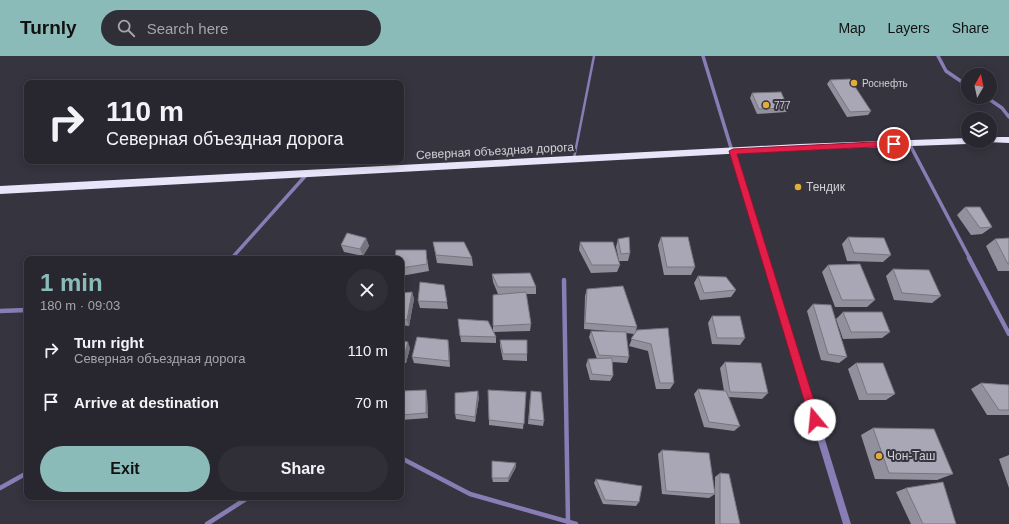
<!DOCTYPE html>
<html lang="en">
<head>
<meta charset="utf-8">
<style>
  :root { --surface:#28272f; --page:#302f37; --text:#f1f3f6; --muted:#a5a5aa; --line:#44444b; --accent:#8bbbb9 }
  body { margin:0; font-family:Helvetica,sans-serif; background:var(--page); color:var(--text); height:100vh; display:flex; flex-direction:column; font-size:15px; white-space:nowrap }
  * { box-sizing:border-box; margin:0 }
  p { font-size:13px; color:var(--muted) }
  .icon { flex:none; width:22px; height:22px; fill:none; stroke:currentColor; stroke-width:2; stroke-linecap:round; stroke-linejoin:round }
  .map { position:relative; flex:1; overflow:hidden }
  .panel { position:absolute; left:24px; top:200px; width:380px; height:244px; display:flex; flex-direction:column; background:var(--surface); border-radius:8px; box-shadow:0 2px 10px #0003,0 0 0 1px var(--line) }
  .panel>* { flex:none }
  .top-card { position:absolute; left:24px; top:24px; width:380px; height:84px; border-radius:8px; box-shadow:0 2px 10px #0003,0 0 0 1px var(--line); background:#28272f; color:var(--text); overflow:hidden }
  .needle { width:26px; rotate:9deg }
  .buttons { position:absolute; left:961px; top:12px; display:grid; gap:8px }
  .buttons a { display:grid; place-items:center; width:36px; height:36px; border-radius:50%; background:var(--surface); box-shadow:0 2px 10px #0003,0 0 0 1px var(--line); font-size:20px }
  .pin { position:absolute; display:grid; place-items:center; width:34px; height:34px; color:#fff; margin:-17px; border:2px solid #fff; border-radius:50%; box-shadow:0 1px 4px #0007 }
  .me { position:absolute; width:44px; margin:-22px; rotate:343deg; stroke-linejoin:round; filter:drop-shadow(0 0 3px #0008) }
  .turn { display:flex; align-items:center; gap:14px; height:84px; padding:0 16px; font-size:18px }
  .turn .icon { width:52px; height:52px; stroke-width:2.5 }
  .turn b { display:block; font-size:28px; line-height:34px }
  .round { display:grid; place-items:center; flex:none; width:42px; height:42px; border-radius:21px; background:var(--page) }
  .overview { display:flex; align-items:center; justify-content:space-between; height:68px; padding:0 16px }
  h1 { font-size:24px; font-weight:800; line-height:30px; color:var(--accent) }
  .cta { display:flex; gap:8px; margin-top:auto; padding:8px 16px }
  .cta a { flex:1; height:46px; border-radius:24px; background:var(--accent); color:#111; font-size:16px; font-weight:800; line-height:46px; text-align:center }
  .cta a+a { background:var(--page); color:var(--text) }
  ul { padding:0; list-style:none }
  li { display:flex; align-items:center; gap:12px; height:52px; padding:0 16px }
  li div { flex:1 }
  li b { display:block; font-size:15px }
  li em { font-style:normal }
  header { display:flex; align-items:center; gap:24px; box-sizing:border-box; height:56px; padding:0 20px; background:var(--accent); color:#111 }
  header strong { font-size:19px }
  nav { display:flex; gap:22px; margin-inline-start:auto; font-size:14px }
  .search { width:280px; height:36px; background:var(--page); display:flex; align-items:center; gap:10px; box-sizing:border-box; padding:0 14px; border-radius:22px; color:var(--muted); font-size:15px }
  .map>svg:first-child { display:block }
  .lines { fill:none; stroke-linecap:round; stroke-linejoin:round }
  .service { stroke:#887db4; stroke-width:2.5 }
  .minor-far1 { stroke:#887db4; stroke-width:3.5 }
  .minor { stroke:#887db4; stroke-width:4.5 }
  .tertiary { fill:#887db4; fill-rule:evenodd }
  .trunk { fill:#e8e4fa; fill-rule:evenodd }
  .wall { fill:#91909c }
  .shaded-wall { fill:#76757f }
  .building { fill:#a9a7b5; stroke:#76757f }
  .route { fill:#e11d48; stroke:#92132f }
  .poi-dot { fill:#e4ad35; stroke:#35343f; stroke-width:1.5 }
  .labels { text-anchor:middle; dominant-baseline:central; stroke-width:4; stroke-linejoin:round; paint-order:stroke }
  .far-poi-label { font-size:10px; fill:#d1d0d7; stroke:#35343f; text-anchor:start }
  .street-label { font-size:12px; fill:#d1d0d7; stroke:#35343f }
  .poi-label { font-size:12px; fill:#d1d0d7; stroke:#35343f; text-anchor:start }
</style>
</head>
<body>
<header>
<strong>Turnly</strong>
<div class="search"><svg class="icon" aria-label="search" viewBox="0 0 24 24"><circle cx="10" cy="10" r="6"/><path d="M15 15l6 6"/></svg>Search here</div>
<nav><a>Map</a><a>Layers</a><a>Share</a></nav>
</header>
<div class="map">
<svg width="1009" height="468" viewBox="0 0 1009 468">
  <rect width="100%" height="100%" fill="#35343f"/>
  <g class="lines">
    <path class="service" d="M574 102 594 0"/>
    <path class="minor-far1" d="M703 0 732 95
      M938 0 946 15 968 30
      M986 41 1002 52 1009 61
      M909 87 970 203
      M231 203 307 118"/>
    <path class="minor" d="M969 202 1009 278
      M564 224 568 466
      M0 255 27 254
      M401 402 470 438 576 468
      M0 432 27 417
      M207 468 249 441"/>
    <path class="tertiary" d="M733 93 736 95 851 468H843L730 95Z"/>
    <path class="trunk" d="M990 81H1009V87L987 86 986 85H990Z
      M968 82V85H973L968 88 799 94 0 138V130L799 88Z"/>
  </g>
  <path class="wall" d="M830 24 871 55 868 59 847 61 827 28Z
    M752 37 788 52 786 56 757 58 750 42Z
    M965 151 992 171 982 178 971 179 957 159Z
    M661 181 695 211 691 219H664L658 189Z
    M848 181 891 199 883 206 847 205 842 188Z
    M366 182 369 190 363 200 344 196 341 189Z
    M1009 182V215H998L986 190 995 183Z
    M618 183 630 197 628 205H619L616 191Z
    M433 186 472 202 473 210 437 207Z
    M580 186 620 209 617 216 591 217 579 194Z
    M427 202 429 215 401 220V203Z
    M828 209 875 244 867 251H835L822 216Z
    M893 213 941 240 932 247 894 244 886 220Z
    M492 218 536 231V238H526L531 268 530 275 494 276 496 281V287L461 286 458 263 493 275V239L498 238 493 226Z
    M698 220 736 234 731 241 700 244 694 227Z
    M444 229 448 253 420 252 418 245Z
    M587 233 637 271 635 278 668 272 674 327 670 333H656L648 295 629 290 634 278 626 277 629 301 627 307 612 306 613 320 610 325 590 324 586 309 588 303H597L589 281 591 275H608L584 273 585 240Z
    M412 236 414 243 409 270 401 269V237Z
    M813 248 847 301 839 307 821 304 807 255Z
    M843 256 890 276 882 282 843 283 836 263Z
    M712 260 745 282 740 289 712 288 708 267Z
    M500 284 527 298V305L503 304 500 290Z
    M401 285 410 292 406 307 401 306Z
    M449 290 450 311 414 307 412 301Z
    M725 306 768 337 762 343 729 341 740 370 734 375 704 371 694 338 698 333 724 335 720 312Z
    M856 307 895 338 886 344H859L848 313Z
    M981 327 1009 329V359H987L971 333Z
    M401 335 427 339 428 362 401 364Z
    M526 336 523 373 489 369V364Z
    M479 341 475 366 456 363 455 358Z
    M530 341 544 365 543 370 528 368Z
    M873 372 953 418 937 424 875 423 861 379Z
    M662 394 715 438 709 442 662 438 658 398Z
    M1009 399V432L999 403Z
    M516 411 508 426H493L492 422Z
    M720 417 740 468H715V421Z
    M596 423 639 446 636 450 603 448 594 427Z
    M906 432 956 468H911L896 436Z"/>
  <path class="shaded-wall" d="M366 182 369 190 363 200 360 193Z
    M412 236 414 243 409 270 407 264Z
    M448 284 449 290 450 311 449 305Z
    M408 286 410 292 406 307 404 300Z
    M426 334 427 339 428 362 426 357Z
    M478 335 479 341 475 366V361Z
    M516 407V411L508 426V422Z"/>
  <path class="building" d="M850 23 871 55 850 56 830 24Z
    M781 36 788 52 759 53 752 37Z
    M965 151H980L992 171 980 172Z
    M347 177 366 182 360 193 341 189Z
    M629 181 630 197 621 198 618 183Z
    M661 181H688L695 211H667Z
    M848 181 884 182 891 199 854 197Z
    M1009 182V208H1008L995 183Z
    M433 186H464L472 202 436 199Z
    M580 186H613L620 209H592Z
    M396 194H426L427 208 401 212V203H395Z
    M860 208 875 244H842L828 209Z
    M893 213 929 214 941 240 902 237Z
    M530 217 536 231H498L492 218Z
    M698 220 726 221 736 234 704 237Z
    M420 226 444 229 447 246 418 245Z
    M623 230 637 271 585 267 587 233Z
    M412 236 407 264 401 263V237Z
    M526 236 531 268 493 270V239Z
    M813 248 831 249 847 301 828 298Z
    M843 256H882L890 276H851Z
    M712 260H740L745 282H717Z
    M458 263 488 265 496 281 460 280Z
    M668 272 674 327H660L651 288 631 283 637 274Z
    M591 275 626 276 629 301 599 299Z
    M417 281 448 284 449 305 412 301Z
    M500 284H527V298H503Z
    M401 285 408 286 404 300H401Z
    M612 302 613 320 592 318 588 303Z
    M725 306 761 307 768 337 730 336Z
    M856 307H883L895 338H867Z
    M981 327 1009 329V354H999Z
    M698 333 726 335 740 370 709 366Z
    M426 334V357L401 359V335Z
    M488 334 526 336 524 368 489 364Z
    M478 335 475 361 455 358V337Z
    M531 335 541 336 544 365 529 363Z
    M873 372 934 373 953 418 889 417Z
    M662 394 709 397 715 438 666 435Z
    M492 405 516 407 508 422H492Z
    M720 417 729 418 740 468H720Z
    M596 423 642 430 639 446 605 444Z
    M943 426 956 468H923L906 432Z"/>
  <path class="route" d="M894 85 898 88 894 90 737 98 820 364 819 367 815 369 811 367 810 364 729 95 733 93Z"/>
  <g class="poi-dot">
    <circle cx="854" cy="27" r="4"/>
    <circle cx="766" cy="49" r="4"/>
    <circle cx="798" cy="131" r="4"/>
    <circle cx="879" cy="400" r="4"/>
  </g>
  <g class="labels">
    <g class="far-poi-label">
      <text x="862" y="27">Роснефть</text>
      <text x="774" y="49">777</text>
    </g>
    <g class="street-label">
      <text transform="translate(495 95) rotate(-3)">Северная объездная дорога</text>
    </g>
    <g class="poi-label">
      <text x="806" y="131">Тендик</text>
      <text x="887" y="400">Чон-Таш</text>
    </g>
  </g>
</svg>
<div class="buttons">
<a><svg class="needle" viewBox="-14 -14 28 28"><path d="M0-13l5 13h-10z" fill="#e53935"/><path d="M0 13l5-13h-10z" fill="#a5a5aa"/></svg></a>
<a><svg class="icon" aria-label="layers" viewBox="0 0 24 24"><path d="M12 4l9 5-9 5-9-5zM3 14l9 5 9-5"/></svg></a>
</div>
<div class="pin" style="left:894px;top:88px;background:#d93025"><svg class="icon" aria-label="arrive" viewBox="0 0 24 24"><path d="M6 21V4h12l-3 4 3 4H6"/></svg></div>
<svg class="me" style="left:815px;top:364px" viewBox="-20 -20 40 40"><circle r="19" fill="#fff"/><path d="M0-13L10 11 0 6-10 11z" fill="#e11d48"/></svg>
<div class="top-card">
<div class="turn"><svg class="icon" aria-label="right" viewBox="0 0 24 24"><path d="M7 20v-9h11M14 6l5 5-5 5"/></svg><div><b>110 m</b>Северная объездная дорога</div></div>
</div>
<section class="panel">
<div class="overview"><div><h1>1 min</h1><p>180 m · 09:03</p></div><a class="round"><svg class="icon" aria-label="close" viewBox="0 0 24 24"><path d="M6 6l12 12M18 6L6 18"/></svg></a></div>
<ul>
<li><svg class="icon" aria-label="right" viewBox="0 0 24 24"><path d="M7 20v-9h11M14 6l5 5-5 5"/></svg><div><b>Turn right</b><p>Северная объездная дорога</p></div><em>110 m</em></li>
<li><svg class="icon" aria-label="arrive" viewBox="0 0 24 24"><path d="M6 21V4h12l-3 4 3 4H6"/></svg><div><b>Arrive at destination</b></div><em>70 m</em></li>
</ul>
<div class="cta"><a>Exit</a><a>Share</a></div>
</section>
</div>
</body>
</html>
